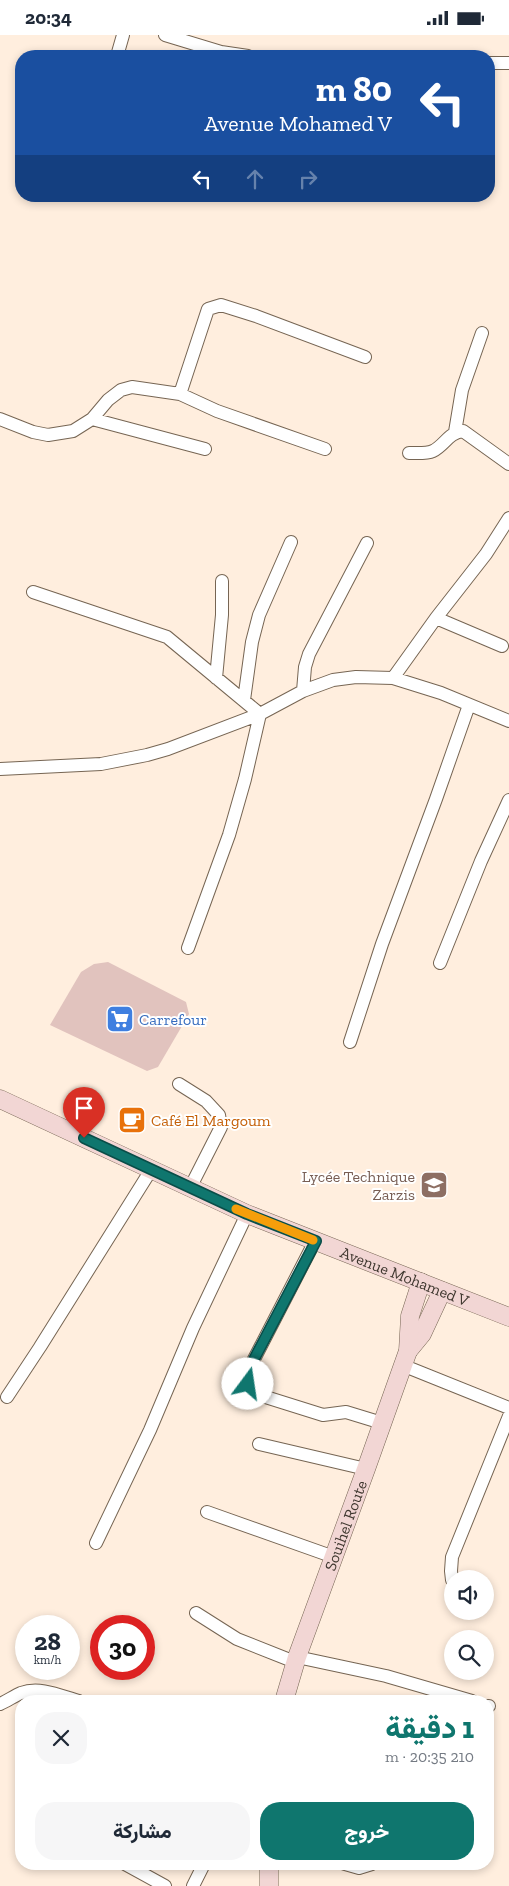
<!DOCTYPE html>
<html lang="ar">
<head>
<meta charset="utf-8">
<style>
  :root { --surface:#fff; --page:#f6f6f7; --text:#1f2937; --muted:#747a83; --accent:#0f766e }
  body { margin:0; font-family:"Zilla Slab",Vazirmatn,serif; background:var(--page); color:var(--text); direction:rtl; height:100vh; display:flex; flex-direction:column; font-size:19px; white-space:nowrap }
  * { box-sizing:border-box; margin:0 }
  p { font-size:16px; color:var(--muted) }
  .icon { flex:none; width:28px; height:28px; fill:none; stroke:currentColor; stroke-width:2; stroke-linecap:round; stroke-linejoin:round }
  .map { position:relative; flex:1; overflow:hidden; direction:ltr }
  .sheet { position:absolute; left:15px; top:1660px; width:479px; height:175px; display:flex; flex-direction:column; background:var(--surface); border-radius:20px; box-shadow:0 2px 8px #0003; direction:rtl }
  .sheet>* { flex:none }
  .hud { position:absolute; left:15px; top:15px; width:480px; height:152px; border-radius:20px; box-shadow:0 2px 8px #0003; direction:rtl; background:#1a4fa0; color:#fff; overflow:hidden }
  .buttons { position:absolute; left:444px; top:1535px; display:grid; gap:10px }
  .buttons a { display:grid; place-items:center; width:50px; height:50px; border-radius:50%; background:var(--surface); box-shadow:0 2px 8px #0003; font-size:25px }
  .speed { position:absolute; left:15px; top:1580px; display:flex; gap:10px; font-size:25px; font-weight:700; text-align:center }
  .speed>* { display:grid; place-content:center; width:65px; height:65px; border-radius:50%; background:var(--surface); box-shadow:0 2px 8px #0003; line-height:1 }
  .speed small { font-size:12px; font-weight:400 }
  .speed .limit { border:8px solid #d22; background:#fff; color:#111 }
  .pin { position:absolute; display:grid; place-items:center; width:42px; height:42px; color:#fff; margin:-51px -21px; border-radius:50% 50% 50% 0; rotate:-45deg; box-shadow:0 0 5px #0007 }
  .pin .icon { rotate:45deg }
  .me { position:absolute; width:55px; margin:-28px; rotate:14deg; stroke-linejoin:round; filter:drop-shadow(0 0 4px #0008) }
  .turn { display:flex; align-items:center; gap:18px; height:105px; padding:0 20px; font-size:22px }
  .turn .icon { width:65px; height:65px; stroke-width:2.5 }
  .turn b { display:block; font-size:35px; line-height:42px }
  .lanes { display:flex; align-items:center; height:48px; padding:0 20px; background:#0003; justify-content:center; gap:25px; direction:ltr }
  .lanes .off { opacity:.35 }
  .round { display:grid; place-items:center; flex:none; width:52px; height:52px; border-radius:20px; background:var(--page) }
  .headline { display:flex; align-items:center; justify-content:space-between; height:85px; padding:0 20px }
  h1 { font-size:30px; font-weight:800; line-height:38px; color:var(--accent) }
  .button { display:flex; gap:10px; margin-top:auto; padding:10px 20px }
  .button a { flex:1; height:58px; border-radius:20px; background:var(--accent); color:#fff; font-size:20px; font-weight:800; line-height:58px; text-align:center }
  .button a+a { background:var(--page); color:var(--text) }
  .status { display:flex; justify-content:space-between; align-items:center; height:35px; padding:0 25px; background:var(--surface); direction:ltr }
  .status svg { height:14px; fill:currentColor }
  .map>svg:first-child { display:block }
  .building { fill:#e1c3be }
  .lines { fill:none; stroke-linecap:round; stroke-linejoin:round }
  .minor-casing { stroke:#766553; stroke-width:14 }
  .secondary-casing { stroke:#766553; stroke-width:19 }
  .minor { stroke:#fff; stroke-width:12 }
  .secondary { stroke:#f2d6d4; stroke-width:18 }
  .route-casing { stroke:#0a4d48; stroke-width:12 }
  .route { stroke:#0f766e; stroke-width:9 }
  .slow { stroke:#f59e0b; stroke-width:9 }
  .labels { text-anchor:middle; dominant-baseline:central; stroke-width:4; stroke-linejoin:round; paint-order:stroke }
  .shop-label { font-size:16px; fill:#366cbe; stroke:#fff; text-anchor:start }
  .food-label { font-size:16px; fill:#c56008; stroke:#fff; text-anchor:start }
  .education-label { font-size:16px; fill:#785e54; stroke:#fff; text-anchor:end }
  .street-label { font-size:16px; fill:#3f372f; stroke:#fff }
</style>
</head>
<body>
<div class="status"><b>20:34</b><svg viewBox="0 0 49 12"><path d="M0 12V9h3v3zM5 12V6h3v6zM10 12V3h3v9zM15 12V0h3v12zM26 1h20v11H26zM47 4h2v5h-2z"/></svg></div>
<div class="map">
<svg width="509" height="1851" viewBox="0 0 509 1851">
  <rect width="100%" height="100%" fill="#ffeede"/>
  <path class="building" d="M108 927 186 967 189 979 158 1032 147 1036 50 990 81 937 94 929Z"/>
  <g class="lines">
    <g class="minor-casing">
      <path id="minor" d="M165 0 221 17 248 21
        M117 21 123 0
        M489 28H509
        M180 359 208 274 221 270 256 281 365 322
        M0 384 33 397 48 400 73 396 92 384 108 365 121 355 132 352 180 359 217 376 325 414
        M92 384 205 414
        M455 397 462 355 482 298
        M409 418C417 418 426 419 433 416 445 410 448 398 463 396L509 429
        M33 557 167 602 260 679 245 744 229 800 188 913
        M436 583 502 611
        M216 643 222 580V546
        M393 643 436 583 486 519 509 483
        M303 656 305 632 309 619 367 508
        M244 665 252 607 259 580 291 507
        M0 734 101 729 147 720 168 714 260 679 303 656 333 645 356 642 393 643 441 658 509 686
        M440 928 481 826 509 765
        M350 1007 382 909 436 764 469 670
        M179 1049 206 1066 219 1080 221 1092 190 1153
        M315 1206 250 1332C248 1344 246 1351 256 1359L323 1380 346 1377 382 1388
        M402 1330 509 1373
        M7 1362 40 1312 151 1135
        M259 1409 366 1434
        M207 1477 334 1522
        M96 1508 150 1395 193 1293 247 1179
        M452 1545 451 1536 452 1522 509 1381
        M196 1578 237 1604 295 1627
        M297 1622 386 1641 472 1666
        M0 1669C7 1666 14 1661 21 1658 40 1651 61 1661 79 1666
        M488 1671H489
        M125 1829 165 1851
        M345 1829 359 1833 372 1829
        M193 1851 204 1829"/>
    </g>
    <g class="secondary-casing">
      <g id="secondary">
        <path id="s1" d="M0 1064 247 1179 509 1282"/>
        <path d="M408 1316 422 1299 442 1256"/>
        <path id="s2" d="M284 1666 297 1622 366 1434 408 1316 410 1281 421 1247"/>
        <path d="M269 1829V1851"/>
      </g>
    </g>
    <use href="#minor" class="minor"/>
    <use href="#secondary" class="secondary"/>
  </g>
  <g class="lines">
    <g class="route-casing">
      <path id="route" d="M84 1103 247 1179 316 1206 250 1332 248 1349"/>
    </g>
    <use href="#route" class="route"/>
    <path class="slow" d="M236 1174 313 1205"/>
  </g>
  <defs>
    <g id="supermarket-square" transform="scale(1.4375)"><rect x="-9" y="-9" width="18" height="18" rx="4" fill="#3f7fe0" stroke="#fff"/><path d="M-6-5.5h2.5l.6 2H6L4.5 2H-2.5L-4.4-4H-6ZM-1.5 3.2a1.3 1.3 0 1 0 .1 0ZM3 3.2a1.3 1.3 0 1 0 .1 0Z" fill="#fff"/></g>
    <g id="cafe-square" transform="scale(1.4375)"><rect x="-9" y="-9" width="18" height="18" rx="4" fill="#e8710a" stroke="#fff"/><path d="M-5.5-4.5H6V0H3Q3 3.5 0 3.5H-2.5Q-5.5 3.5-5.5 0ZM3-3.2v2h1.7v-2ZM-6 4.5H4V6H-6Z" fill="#fff"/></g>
    <g id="school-square" transform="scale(1.4375)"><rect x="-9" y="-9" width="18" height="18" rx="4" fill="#8d6e63" stroke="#fff"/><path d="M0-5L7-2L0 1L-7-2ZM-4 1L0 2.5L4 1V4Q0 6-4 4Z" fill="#fff"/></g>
  </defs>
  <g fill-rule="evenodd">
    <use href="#supermarket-square" x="120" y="984"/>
    <use href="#cafe-square" x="132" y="1085"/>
    <use href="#school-square" x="434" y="1150"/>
  </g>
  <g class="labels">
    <g class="shop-label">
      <text x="139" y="984">Carrefour</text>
    </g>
    <g class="food-label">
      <text x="151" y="1085">Café El Margoum</text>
    </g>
    <g class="education-label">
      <text x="415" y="1141">Lycée Technique<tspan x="415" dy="18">Zarzis</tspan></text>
    </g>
    <g class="street-label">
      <text stroke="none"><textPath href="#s1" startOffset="442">Avenue Mohamed V</textPath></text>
      <text stroke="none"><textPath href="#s2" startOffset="186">Souihel Route</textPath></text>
    </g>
  </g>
</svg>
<div class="buttons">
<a><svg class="icon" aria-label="sound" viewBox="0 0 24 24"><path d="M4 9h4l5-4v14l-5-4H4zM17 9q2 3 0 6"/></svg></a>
<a><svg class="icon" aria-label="search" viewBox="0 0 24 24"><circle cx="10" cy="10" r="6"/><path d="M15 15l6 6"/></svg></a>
</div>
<div class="speed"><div>28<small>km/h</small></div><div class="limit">30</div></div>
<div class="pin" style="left:84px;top:1103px;background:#d93025"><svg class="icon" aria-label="arrive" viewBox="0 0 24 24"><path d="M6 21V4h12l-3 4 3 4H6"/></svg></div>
<svg class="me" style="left:248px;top:1349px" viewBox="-20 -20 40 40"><circle r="19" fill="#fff"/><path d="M0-13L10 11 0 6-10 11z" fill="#0f766e"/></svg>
<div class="hud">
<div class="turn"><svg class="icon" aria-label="left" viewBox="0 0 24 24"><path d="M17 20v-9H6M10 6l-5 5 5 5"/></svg><div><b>80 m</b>Avenue Mohamed V</div></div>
<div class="lanes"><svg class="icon" aria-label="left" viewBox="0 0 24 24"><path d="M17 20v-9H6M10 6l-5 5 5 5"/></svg><svg class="icon off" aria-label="ahead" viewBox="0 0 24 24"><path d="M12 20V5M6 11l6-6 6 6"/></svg><svg class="icon off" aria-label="right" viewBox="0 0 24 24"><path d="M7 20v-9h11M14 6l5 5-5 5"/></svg></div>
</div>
<section class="sheet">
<div class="headline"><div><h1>1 دقيقة</h1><p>210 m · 20:35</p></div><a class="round"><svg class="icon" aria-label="close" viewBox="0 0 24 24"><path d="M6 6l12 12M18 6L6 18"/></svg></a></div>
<div class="button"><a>خروج</a><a>مشاركة</a></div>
</section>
</div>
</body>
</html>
